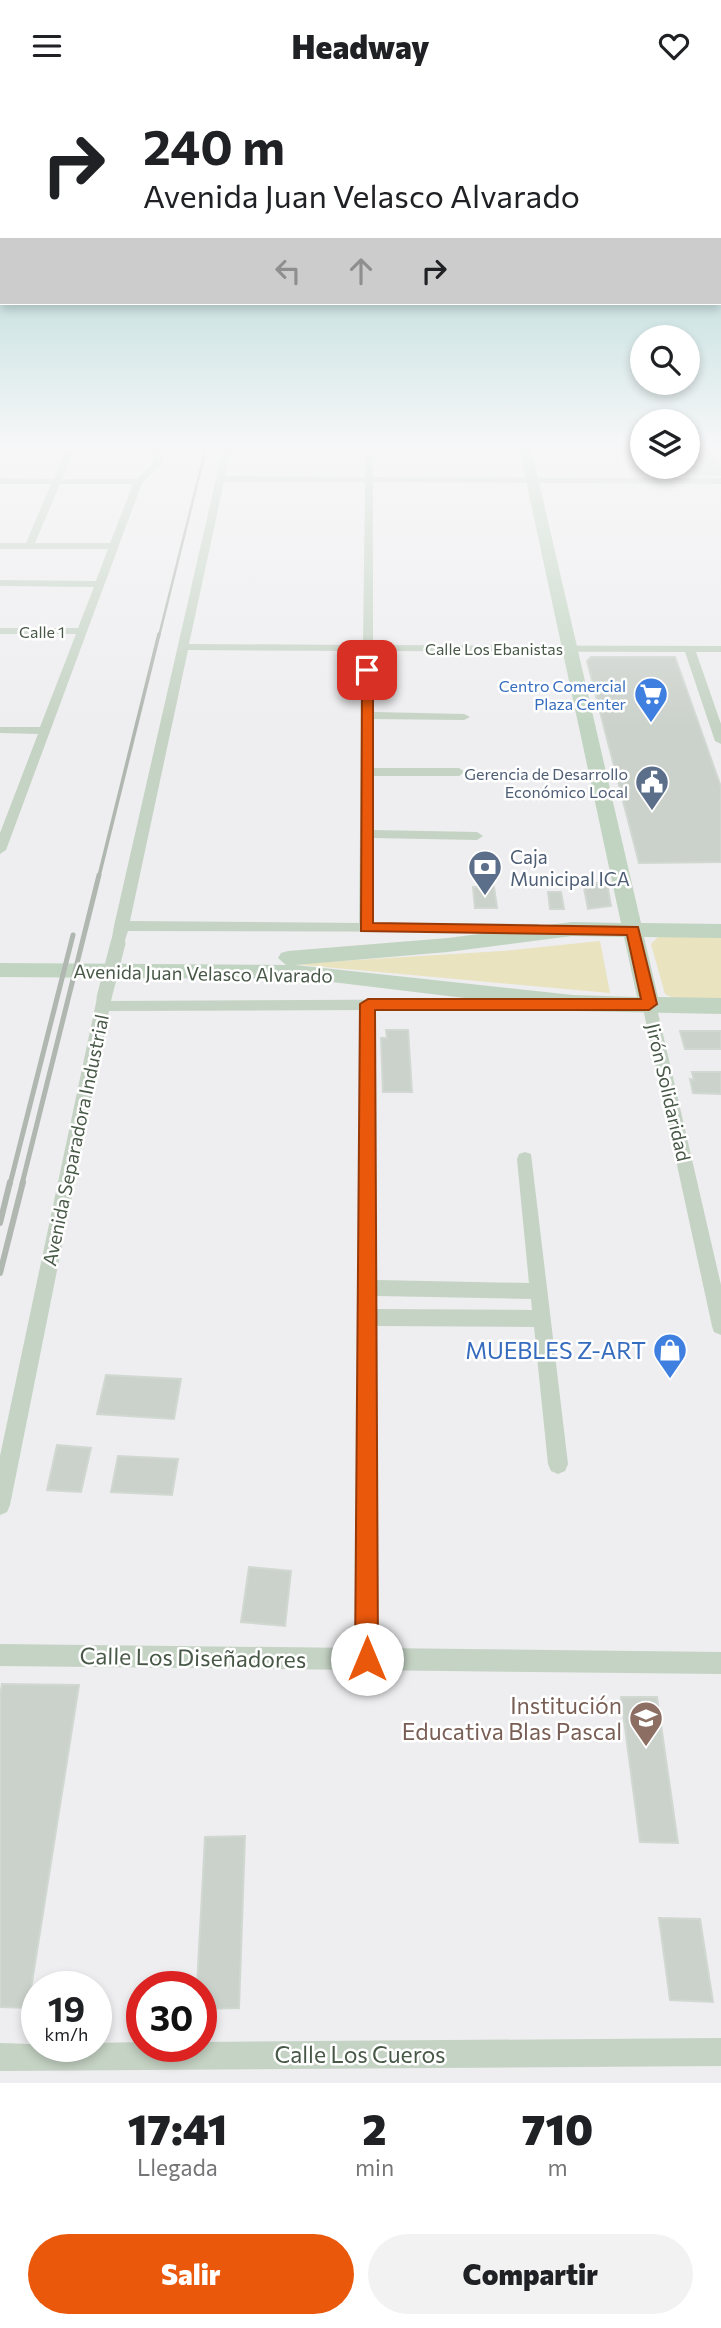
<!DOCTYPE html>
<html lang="es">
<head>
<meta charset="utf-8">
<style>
  :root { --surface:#fff; --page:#f2f2f2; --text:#202124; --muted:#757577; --accent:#ea580c }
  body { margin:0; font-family:Commissioner,sans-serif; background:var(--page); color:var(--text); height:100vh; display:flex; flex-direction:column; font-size:26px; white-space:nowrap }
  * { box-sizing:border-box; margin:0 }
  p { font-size:23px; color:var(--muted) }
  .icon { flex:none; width:38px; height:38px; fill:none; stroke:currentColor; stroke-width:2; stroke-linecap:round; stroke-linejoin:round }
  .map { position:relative; height:1992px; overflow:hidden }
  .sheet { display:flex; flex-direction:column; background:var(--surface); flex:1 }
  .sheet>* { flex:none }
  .hud { position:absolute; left:0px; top:0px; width:721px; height:214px; box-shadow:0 4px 10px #0003; background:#fff; color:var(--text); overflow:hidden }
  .buttons { position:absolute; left:630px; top:234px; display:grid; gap:14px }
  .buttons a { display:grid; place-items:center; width:70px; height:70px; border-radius:50%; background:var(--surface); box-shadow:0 4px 10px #0003; font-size:35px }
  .speed { position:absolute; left:21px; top:1880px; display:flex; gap:14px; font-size:35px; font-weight:700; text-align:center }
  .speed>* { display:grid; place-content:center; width:91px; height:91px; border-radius:50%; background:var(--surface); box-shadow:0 4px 10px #0003; line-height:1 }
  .speed small { font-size:18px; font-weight:400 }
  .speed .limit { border:10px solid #d22; background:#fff; color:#111 }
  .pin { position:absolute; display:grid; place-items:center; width:60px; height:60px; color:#fff; margin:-30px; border-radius:14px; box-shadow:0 4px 10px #0006 }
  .me { position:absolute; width:77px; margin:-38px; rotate:0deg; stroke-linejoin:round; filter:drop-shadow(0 0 5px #0008) }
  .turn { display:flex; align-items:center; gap:24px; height:147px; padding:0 28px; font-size:32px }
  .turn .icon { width:91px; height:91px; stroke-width:2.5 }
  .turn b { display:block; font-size:49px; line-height:60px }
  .lanes { display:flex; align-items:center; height:66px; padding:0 28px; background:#0003; justify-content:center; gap:35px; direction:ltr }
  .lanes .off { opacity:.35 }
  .eta { display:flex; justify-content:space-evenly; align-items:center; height:119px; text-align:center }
  .eta b { font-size:42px; font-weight:800; line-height:49px }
  .button { display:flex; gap:14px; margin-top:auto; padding:14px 28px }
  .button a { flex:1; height:80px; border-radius:42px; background:var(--accent); color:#fff; font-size:28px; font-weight:800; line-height:80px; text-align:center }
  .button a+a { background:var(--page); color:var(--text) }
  header { display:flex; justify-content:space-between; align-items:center; height:91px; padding:0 28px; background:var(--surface); font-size:32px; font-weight:800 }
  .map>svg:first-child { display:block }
  .green { fill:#e9e3bf }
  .building { fill:#cbd1cb; stroke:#d1d8d2; stroke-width:2 }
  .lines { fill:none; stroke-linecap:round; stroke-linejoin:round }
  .street { fill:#c5d3c4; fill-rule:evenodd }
  .secondary { fill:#c1d4c1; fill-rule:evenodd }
  .rail-far3 { stroke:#b0b6b0; stroke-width:2.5 }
  .rail-far2 { stroke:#b0b6b0; stroke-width:3.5 }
  .rail-far1 { stroke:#b0b6b0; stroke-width:5 }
  .rail { stroke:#b0b6b0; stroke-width:6 }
  .street-bridge { stroke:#c5d3c4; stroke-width:15 }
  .route { fill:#ea580c; stroke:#983908; stroke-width:2 }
  .labels { text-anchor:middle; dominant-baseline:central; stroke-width:5; stroke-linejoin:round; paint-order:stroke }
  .far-street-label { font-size:16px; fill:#485847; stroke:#fff }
  .far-shop-label { font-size:16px; fill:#366cbe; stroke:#fff; text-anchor:end }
  .far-service-label { font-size:16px; fill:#4e5e75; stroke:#fff; text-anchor:end }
  .service-label { font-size:19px; fill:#4e5e75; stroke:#fff; text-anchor:start }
  .street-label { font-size:19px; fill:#485847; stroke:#fff }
  .near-shop-label { font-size:23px; fill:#366cbe; stroke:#fff; text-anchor:end }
  .near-street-label { font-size:23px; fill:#485847; stroke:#fff }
  .near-education-label { font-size:23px; fill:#785e54; stroke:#fff; text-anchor:end }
</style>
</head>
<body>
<header><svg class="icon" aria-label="menu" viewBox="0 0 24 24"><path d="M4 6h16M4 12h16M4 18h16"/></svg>Headway<svg class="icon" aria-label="heart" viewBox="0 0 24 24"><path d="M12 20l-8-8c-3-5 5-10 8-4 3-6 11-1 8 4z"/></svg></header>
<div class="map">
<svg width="721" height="1992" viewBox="0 0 721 1992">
  <rect width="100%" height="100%" fill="#eeedef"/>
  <path class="green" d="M658 846H721V908L673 907 665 903 651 853Z
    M600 850 610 902 292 873 502 860Z"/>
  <path class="building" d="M688 358H710L721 376V384L696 385 688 370Z
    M591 566H675L721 696V771L639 772 587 570Z
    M583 792H607L611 815 588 818Z
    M473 796H494L497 817H475Z
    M548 801H561L564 818H550Z
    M386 939H408L412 1001H383L381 947H387Z
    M680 940H721V958H685Z
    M692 981H721V1003L693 1002 690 988 694 989Z
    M106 1284 181 1288 174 1328 97 1323Z
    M57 1354 91 1357 81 1401 47 1399Z
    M118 1365 178 1368 172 1404 111 1401Z
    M249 1476 291 1480 285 1535 241 1531Z
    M2 1593 79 1594 28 1917 0 1916V1604Z
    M621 1606H657L678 1752 640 1751Z
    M245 1745 239 1917 201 1918V1895H197L205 1746Z
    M659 1827 700 1828 713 1911 670 1909Z"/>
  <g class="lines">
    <path class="street" d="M0 357H8L0 367Z
      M67 357H75L62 388H136L153 373 154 357H162L161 374 142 392 6 759 0 763V742L38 643 0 642V636H40L76 543H0V537H78L94 496 0 495V489L96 490 108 458H0V452H26L51 393H0V387L54 388ZM60 393H133L110 452H35Z
      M223 357H231L225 385 365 386V357H373V386L721 387V393L373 391V554L721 555V561H696L721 633V653L715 650 685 561 373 560V621L464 623 470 626 464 629 373 628V677H459L465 681 459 685H373V739L477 741 483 745 477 749 373 747V832L538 833 545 838 543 841 128 840 123 855H113L111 852 114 835ZM224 391H365L363 554 189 553ZM188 559 362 560 359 832 130 830Z
      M104 902 109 903 111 910 532 908 534 912 532 916 527 917 375 918 377 1189 529 1192 517 1068 519 1063 525 1061 531 1063 568 1373 565 1380 558 1383 551 1380 548 1373 534 1236 377 1235 378 1557 721 1561V1583L0 1575V1553L356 1557 361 919 109 920 10 1414 7 1421 0 1424V1365L97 907ZM377 1205 531 1208 532 1219 377 1218Z
      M649 908 656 913 721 1194V1244L714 1241 712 1235 642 913Z
      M721 1947V1975L0 1980V1952L96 1955V1952L142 1951V1955H201V1951Z"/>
    <path class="secondary" d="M519 357H531L641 832 721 833V847L644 846 658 906 721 907V923L573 920 307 888 0 886V872L286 874 278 867 281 862 288 860 448 847 572 831 621 832ZM572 845 624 846 637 906 573 904 295 874 448 861Z"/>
    <path class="rail-far3" d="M159 545 206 357"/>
    <path class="rail-far2" d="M99 785 159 543"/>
    <path class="rail-far1" d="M10 1093 73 844
      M22 1093 99 784"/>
    <path class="rail" d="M0 1132 10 1091
      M0 1182 23 1091"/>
    <path class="street-bridge" d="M104 907 118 852"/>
  </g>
  <linearGradient id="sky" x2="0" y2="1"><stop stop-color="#8fc6c5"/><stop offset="0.56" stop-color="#f7f7f8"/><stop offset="1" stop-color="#f7f7f8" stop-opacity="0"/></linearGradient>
  <rect width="721" height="635" fill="url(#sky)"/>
  <path class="route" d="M367 576 373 579V832L638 836 657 913 649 919H375L378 1568 375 1576 367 1579 359 1576 355 1568 360 913 368 908H641L627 844 361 840 362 579Z"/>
  <defs>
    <g id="supermarket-pin" transform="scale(1.75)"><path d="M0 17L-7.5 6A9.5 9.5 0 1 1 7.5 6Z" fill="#3f7fe0" stroke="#fff"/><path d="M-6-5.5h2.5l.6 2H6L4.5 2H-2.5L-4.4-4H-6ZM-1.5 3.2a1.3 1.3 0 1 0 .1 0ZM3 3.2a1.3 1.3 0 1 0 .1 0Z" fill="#fff"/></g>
    <g id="civic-pin" transform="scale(1.75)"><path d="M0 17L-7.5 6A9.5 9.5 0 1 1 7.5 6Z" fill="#5c6f8a" stroke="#fff"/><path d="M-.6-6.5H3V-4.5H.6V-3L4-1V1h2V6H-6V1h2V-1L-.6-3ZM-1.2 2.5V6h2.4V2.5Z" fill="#fff"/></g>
    <g id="bank-pin" transform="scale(1.75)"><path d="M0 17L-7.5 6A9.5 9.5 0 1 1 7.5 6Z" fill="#5c6f8a" stroke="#fff"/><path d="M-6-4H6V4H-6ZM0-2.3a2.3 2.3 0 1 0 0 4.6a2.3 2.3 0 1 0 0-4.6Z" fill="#fff"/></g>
    <g id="shop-pin" transform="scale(1.75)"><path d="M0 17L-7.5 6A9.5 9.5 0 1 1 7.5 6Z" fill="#3f7fe0" stroke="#fff"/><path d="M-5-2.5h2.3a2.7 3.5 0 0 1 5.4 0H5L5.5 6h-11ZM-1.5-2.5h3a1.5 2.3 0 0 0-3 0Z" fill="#fff"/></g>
    <g id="school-pin" transform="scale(1.75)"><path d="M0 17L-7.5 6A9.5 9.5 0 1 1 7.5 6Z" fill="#8d6e63" stroke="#fff"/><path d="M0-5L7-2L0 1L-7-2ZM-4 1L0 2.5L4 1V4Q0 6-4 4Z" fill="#fff"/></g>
  </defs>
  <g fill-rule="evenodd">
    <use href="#supermarket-pin" x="651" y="603"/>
    <use href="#civic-pin" x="652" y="691"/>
    <use href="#bank-pin" x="485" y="776"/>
    <use href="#shop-pin" x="670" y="1259"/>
    <use href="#school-pin" x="646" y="1627"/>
  </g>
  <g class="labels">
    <g class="far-street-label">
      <text x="42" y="540">Calle 1</text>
      <text x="494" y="557">Calle Los Ebanistas</text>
    </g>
    <g class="far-shop-label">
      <text x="626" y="594">Centro Comercial<tspan x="626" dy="18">Plaza Center</tspan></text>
    </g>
    <g class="far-service-label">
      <text x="628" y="682">Gerencia de Desarrollo<tspan x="628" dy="18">Económico Local</tspan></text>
    </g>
    <g class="service-label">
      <text x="510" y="765">Caja<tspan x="510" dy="22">Municipal ICA</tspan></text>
    </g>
    <g class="street-label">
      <text transform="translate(203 882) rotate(1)">Avenida Juan Velasco Alvarado</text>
      <text transform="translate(669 1001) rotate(77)">Jirón Solidaridad</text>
      <text transform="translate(75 1049) rotate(-78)">Avenida Separadora Industrial</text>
    </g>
    <g class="near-shop-label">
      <text x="646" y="1259">MUEBLES Z-ART</text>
    </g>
    <g class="near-street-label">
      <text transform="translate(193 1566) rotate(1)">Calle Los Diseñadores</text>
      <text x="360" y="1963">Calle Los Cueros</text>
    </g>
    <g class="near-education-label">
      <text x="622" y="1614">Institución<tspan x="622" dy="26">Educativa Blas Pascal</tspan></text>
    </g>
  </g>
</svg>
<div class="buttons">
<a><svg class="icon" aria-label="search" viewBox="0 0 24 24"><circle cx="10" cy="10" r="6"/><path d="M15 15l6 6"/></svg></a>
<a><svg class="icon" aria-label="layers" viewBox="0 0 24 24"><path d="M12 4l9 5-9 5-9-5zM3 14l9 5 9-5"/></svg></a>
</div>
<div class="speed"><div>19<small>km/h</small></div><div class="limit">30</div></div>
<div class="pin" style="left:367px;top:579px;background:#d93025"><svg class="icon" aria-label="arrive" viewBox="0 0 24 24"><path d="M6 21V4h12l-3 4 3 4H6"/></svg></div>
<svg class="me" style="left:367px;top:1568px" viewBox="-20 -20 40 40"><circle r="19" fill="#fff"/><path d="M0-13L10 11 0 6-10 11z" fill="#ea580c"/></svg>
<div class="hud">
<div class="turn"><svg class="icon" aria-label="right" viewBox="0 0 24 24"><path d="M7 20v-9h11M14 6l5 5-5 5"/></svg><div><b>240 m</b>Avenida Juan Velasco Alvarado</div></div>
<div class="lanes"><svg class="icon off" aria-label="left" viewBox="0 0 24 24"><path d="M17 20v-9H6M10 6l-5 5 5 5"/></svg><svg class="icon off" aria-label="ahead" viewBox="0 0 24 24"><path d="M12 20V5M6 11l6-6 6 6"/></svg><svg class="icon" aria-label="right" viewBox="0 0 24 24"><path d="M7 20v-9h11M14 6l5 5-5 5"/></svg></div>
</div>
</div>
<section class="sheet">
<div class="eta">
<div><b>17:41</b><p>Llegada</p></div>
<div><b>2</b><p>min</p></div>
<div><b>710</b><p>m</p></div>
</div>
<div class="button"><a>Salir</a><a>Compartir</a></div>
</section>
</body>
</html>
